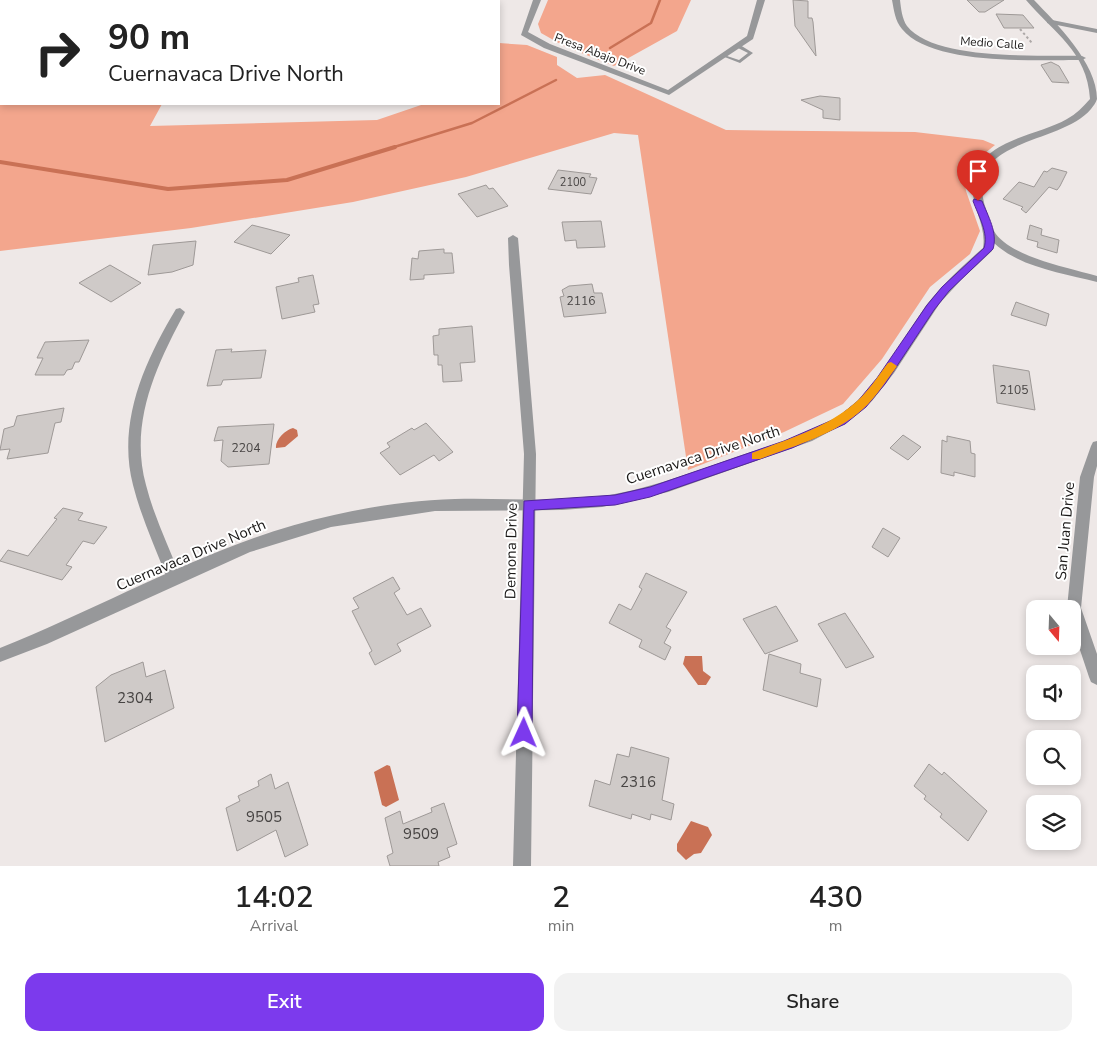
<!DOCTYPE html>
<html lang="en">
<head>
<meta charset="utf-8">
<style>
  :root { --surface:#fff; --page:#f2f2f2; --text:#222; --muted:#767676; --accent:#7c3aed }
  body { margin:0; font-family:"Nunito Sans",sans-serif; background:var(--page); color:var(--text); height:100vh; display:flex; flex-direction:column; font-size:19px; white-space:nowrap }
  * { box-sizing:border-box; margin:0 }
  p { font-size:16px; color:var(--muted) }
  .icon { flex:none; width:28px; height:28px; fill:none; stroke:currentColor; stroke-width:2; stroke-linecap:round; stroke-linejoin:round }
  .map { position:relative; height:866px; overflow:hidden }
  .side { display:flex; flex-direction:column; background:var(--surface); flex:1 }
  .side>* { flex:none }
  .banner { position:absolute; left:0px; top:0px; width:500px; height:105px; box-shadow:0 2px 8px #0003; background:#fff; color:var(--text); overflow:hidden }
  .needle { width:32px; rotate:161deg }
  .fabs { position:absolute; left:1026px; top:600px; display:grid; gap:10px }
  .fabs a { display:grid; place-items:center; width:55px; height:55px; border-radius:10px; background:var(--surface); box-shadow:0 2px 8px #0003; font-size:25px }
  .pin { position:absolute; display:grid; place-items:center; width:42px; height:42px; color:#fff; margin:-51px -21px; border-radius:50% 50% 50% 0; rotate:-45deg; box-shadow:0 0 5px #0007 }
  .pin .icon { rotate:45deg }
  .me { position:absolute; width:55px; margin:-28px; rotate:1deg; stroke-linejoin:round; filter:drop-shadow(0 0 4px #0008) }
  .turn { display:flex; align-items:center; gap:18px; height:105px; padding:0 25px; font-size:22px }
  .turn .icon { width:65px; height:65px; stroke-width:2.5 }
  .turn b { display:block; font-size:35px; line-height:42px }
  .eta { display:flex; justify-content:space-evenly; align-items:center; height:85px; text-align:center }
  .eta b { font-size:30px; font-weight:600; line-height:35px }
  .cta { display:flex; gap:10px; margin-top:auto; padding:10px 25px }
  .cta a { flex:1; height:58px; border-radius:15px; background:var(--accent); color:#fff; font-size:20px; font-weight:600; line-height:58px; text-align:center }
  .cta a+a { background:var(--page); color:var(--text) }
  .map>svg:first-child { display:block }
  .green { fill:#f3a68d }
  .water { fill:#c97155 }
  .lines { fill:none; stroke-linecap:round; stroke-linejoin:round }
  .stream-far1 { stroke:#c97155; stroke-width:2.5 }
  .stream { stroke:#c97155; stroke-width:4 }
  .building { fill:#cfcac8; stroke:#9e9997 }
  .path { stroke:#ada8a7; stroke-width:2; stroke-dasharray:2.5 2.5; stroke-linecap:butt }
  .service { fill:#97989a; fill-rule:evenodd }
  .minor { fill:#97989a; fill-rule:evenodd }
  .tertiary { fill:#97989a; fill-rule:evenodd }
  .route { fill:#7c3aed; stroke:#51269a }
  .slow { fill:#f59e0b }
  .labels { text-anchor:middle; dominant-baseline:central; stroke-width:4; stroke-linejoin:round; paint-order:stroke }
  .far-number-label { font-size:11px; fill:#474443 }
  .far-street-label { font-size:12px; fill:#1a1817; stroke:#fff }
  .number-label { font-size:12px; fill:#474443 }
  .street-label { font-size:15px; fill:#1a1817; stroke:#fff }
  .near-number-label { font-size:15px; fill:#474443 }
</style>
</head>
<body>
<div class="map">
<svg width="1097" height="866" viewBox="0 0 1097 866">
  <rect width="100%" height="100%" fill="#eee8e7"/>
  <path class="green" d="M548 0H691L677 31 614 66 564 46 541 33 538 24Z
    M499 43 527 45 557 57V65L577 78 605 75 726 130 915 132 983 140 995 145 963 171 966 191 980 231 970 254 930 287 882 359 843 404 784 432 688 470 638 135 614 133 466 177 353 202 191 228 0 251V86L1 104H162L150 126 377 120 424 104H499Z"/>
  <path class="water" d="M293 428 297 430 298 436 285 447 276 448C275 440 285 430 293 428Z
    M685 656H702L703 671 711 677 706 685H698L683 664Z
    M387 765 390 766 399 800 386 807 382 805 374 772Z
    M691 821 708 827 712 835 701 853 694 854 686 860 677 851V844Z"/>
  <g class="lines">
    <path class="stream-far1" d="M610 48 651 23 660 0
      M391 148 472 123 556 80"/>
    <path class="stream" d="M0 162 168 189 287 180 395 147"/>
  </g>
  <path class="building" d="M793 0 808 1V18H812L813 22 816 56 795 26Z
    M967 0H1004L985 12H979Z
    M996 14 1023 15 1034 28H1004Z
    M1051 62 1059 66 1069 83 1052 82 1041 65Z
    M820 96 840 98V120L823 118V110L801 100Z
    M1052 168 1067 172 1060 186 1057 190 1049 187 1026 213 1021 209 1023 207 1003 199 1019 182 1034 187 1044 171 1047 172Z
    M558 170 591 174 589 177 597 178 591 194 548 189Z
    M486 185 489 189 493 188 508 206 477 217 458 194Z
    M601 221 605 247 577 248 576 240 565 241 562 222Z
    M252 225 268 229 290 235 271 254 234 242Z
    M1030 225 1042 229 1041 235 1059 240 1057 253 1037 247 1038 242 1027 239Z
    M196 241 193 265 172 272 148 275 153 245Z
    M444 249V253H452L454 273 424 275V279L410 280 412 258 418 259 419 251Z
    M110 265 141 283 111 302 79 283Z
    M313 275 319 304 313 305 315 312 282 319 276 287 299 282 298 278Z
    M592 284 594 293H602L606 313 564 317 560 297 564 296 562 290 569 286Z
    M1016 302 1049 314 1046 326 1011 315Z
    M472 326 475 362 460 363 462 381 443 382 442 365H438V355H434L433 336 439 335V329Z
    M89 340 79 362H75L72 369 67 370 64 375H35L43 358H37L45 342Z
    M232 349 231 352 266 350 261 378 223 380 221 385 207 386 216 350Z
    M993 365 1029 371 1035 410 997 403Z
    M64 408 61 422 55 423 48 453 7 459 10 449 0 450 4 429 14 426 17 416Z
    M426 423 453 452 439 461 434 455 400 475 380 453 390 447 387 443 412 428 414 430Z
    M274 424 269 464 228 467 221 461 223 440 214 441 218 427Z
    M903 435 921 447 908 460 890 448Z
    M947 436 970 441 971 453 975 454V477L954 472V476L941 473 942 440 947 442Z
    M63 508 83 513 78 520 107 527 94 544 83 541 66 565 72 567 62 580 0 561 8 550 28 556 57 519 54 518Z
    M883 528 900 538 888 557 872 547Z
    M646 573 687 592 666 627 671 630 664 643 671 647 665 660 639 647 642 640 609 623 619 604 631 610 642 589 639 587Z
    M393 577 400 589 394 593 407 615 421 608 431 626 397 644 401 651 375 665 369 653 372 651 352 611 359 608 353 598Z
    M776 606 798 641 765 654 743 619Z
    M845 613 874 657 846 668 818 624Z
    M769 654 801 664 800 673 821 679 817 707 763 690Z
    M143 662 146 677 165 670 174 708 105 742 96 687 111 675Z
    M631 747 669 758 662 800 674 804 671 820 651 814 650 820 632 814 631 819 589 806 595 780 610 785 617 754 629 757Z
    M929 764 942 775 944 772 987 811 968 841 940 817 942 814 924 799 926 796 914 786Z
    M271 774 275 789 288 782 308 845 285 857 276 830 237 851 226 808 240 801 238 796 259 786 258 781Z
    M444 803 457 844 447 848 450 857 438 862 439 866H390L387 856 393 853 385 818 400 811 403 824 432 812 431 808Z"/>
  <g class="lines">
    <path class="path" d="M1020 29 1032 43"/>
    <path class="service" d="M736 45H740L753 53 740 63 722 56 724 55 739 60 748 53 736 47Z"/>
    <path class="minor" d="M533 0H541L528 32 550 44 668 90 747 36 757 0H765L753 39 669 95 544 48 521 35Z
      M892 0H900C901 8 902 19 907 26 934 61 1041 55 1082 56L1086 58 1082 60C1038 60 932 66 902 29 895 21 894 10 892 0Z
      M1047 19 1097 29V33L1047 23Z
      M513 235 518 238 536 454 531 866H513L524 454 509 265 508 238Z
      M180 308 185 312C156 366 129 423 146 485 154 517 169 547 181 578L179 583 174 584 169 583 167 578C155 547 141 517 133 485 117 423 144 362 176 309Z
      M1097 441V466L1094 477 1081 608 1097 654V685L1091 682 1089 677 1072 626V609L1067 608 1080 477 1091 446 1093 442Z"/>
    <path class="tertiary" d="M1026 0H1034C1056 23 1097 63 1097 99 1096 103 1093 106 1091 109 1060 146 961 137 986 209 989 216 990 225 994 231 1009 257 1070 268 1097 276V282C1063 273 1021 268 994 243L992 251 961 280 940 303 894 373 872 401 844 424 812 441 668 492 602 507 562 510 435 511 331 527 250 552 47 644 0 662V648C111 604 217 540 334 515 374 506 415 500 455 499 496 498 536 501 577 499 636 495 692 472 748 453 777 443 808 435 835 418 877 392 898 346 925 307 942 285 962 266 983 248 987 225 970 206 973 184 979 139 1036 137 1067 119 1076 114 1083 107 1090 99 1087 51 1054 33 1026 0Z"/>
  </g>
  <path class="route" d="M974 199 982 201C988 216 998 233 993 249L949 291 934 310 885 384 866 407 845 424 792 448 650 497 615 505 534 510 532 733 530 738 524 740 519 738 517 733 524 501 615 495 650 487 784 441 837 418 858 401 877 378 927 305 942 287 984 248C989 233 978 215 973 201Z"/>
  <path class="slow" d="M891 362 897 366 895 369C885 382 876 397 864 408 835 435 796 445 760 459H752V453C788 439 827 428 856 402 868 392 878 376 888 363Z"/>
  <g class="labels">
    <g class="far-number-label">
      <text x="573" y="182">2100</text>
    </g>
    <g class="far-street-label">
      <text transform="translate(992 43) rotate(4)">Medio Calle</text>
      <text transform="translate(600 54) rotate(21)">Presa Abajo Drive</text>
    </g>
    <g class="number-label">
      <text x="581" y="301">2116</text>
      <text x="1014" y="390">2105</text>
      <text x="246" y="448">2204</text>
    </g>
    <g class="street-label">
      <text transform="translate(703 455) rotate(-18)">Cuernavaca Drive North</text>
      <text transform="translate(1065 531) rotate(-85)">San Juan Drive</text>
      <text transform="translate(511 551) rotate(-89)">Demona Drive</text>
      <text transform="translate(191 555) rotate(-23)">Cuernavaca Drive North</text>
    </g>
    <g class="near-number-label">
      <text x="135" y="698">2304</text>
      <text x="638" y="782">2316</text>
      <text x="264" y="817">9505</text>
      <text x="421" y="834">9509</text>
    </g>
  </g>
</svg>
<div class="fabs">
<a><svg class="needle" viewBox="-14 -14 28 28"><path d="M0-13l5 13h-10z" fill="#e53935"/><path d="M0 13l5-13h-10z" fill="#767676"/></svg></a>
<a><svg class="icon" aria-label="sound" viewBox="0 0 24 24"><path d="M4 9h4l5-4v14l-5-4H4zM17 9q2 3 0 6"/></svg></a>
<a><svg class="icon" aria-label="search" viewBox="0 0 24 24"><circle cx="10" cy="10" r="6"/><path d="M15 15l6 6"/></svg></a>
<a><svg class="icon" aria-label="layers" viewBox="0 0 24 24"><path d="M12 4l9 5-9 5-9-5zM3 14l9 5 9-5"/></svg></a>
</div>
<div class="pin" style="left:978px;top:201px;background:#d93025"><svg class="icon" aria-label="arrive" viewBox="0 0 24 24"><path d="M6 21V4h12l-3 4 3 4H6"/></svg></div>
<svg class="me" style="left:524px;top:733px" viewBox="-20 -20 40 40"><path d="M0-17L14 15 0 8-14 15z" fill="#7c3aed" stroke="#fff" stroke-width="4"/></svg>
<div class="banner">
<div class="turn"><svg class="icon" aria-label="right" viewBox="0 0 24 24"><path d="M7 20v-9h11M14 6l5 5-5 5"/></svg><div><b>90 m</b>Cuernavaca Drive North</div></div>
</div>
</div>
<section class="side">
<div class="eta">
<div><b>14:02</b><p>Arrival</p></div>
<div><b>2</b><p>min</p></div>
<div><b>430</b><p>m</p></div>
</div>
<div class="cta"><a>Exit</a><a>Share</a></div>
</section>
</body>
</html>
